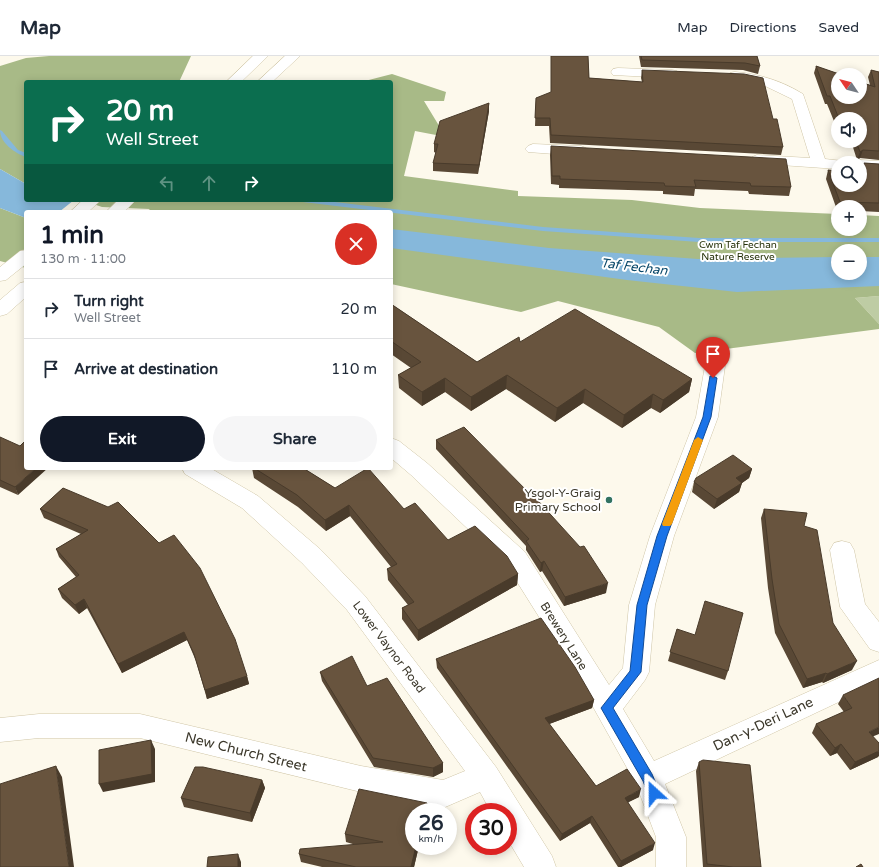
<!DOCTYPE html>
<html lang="en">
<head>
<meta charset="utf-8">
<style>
  :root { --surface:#fff; --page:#f6f6f7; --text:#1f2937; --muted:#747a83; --line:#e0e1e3; --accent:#111827 }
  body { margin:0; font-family:"Varela Round",sans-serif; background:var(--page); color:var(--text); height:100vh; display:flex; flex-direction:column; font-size:15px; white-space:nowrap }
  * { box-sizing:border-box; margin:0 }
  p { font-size:13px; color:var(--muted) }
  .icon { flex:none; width:22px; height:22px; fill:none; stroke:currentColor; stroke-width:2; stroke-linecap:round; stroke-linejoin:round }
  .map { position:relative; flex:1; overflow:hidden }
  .details { position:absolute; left:24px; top:154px; width:369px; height:260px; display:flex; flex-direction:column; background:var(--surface); border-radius:4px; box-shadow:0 2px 10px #0003 }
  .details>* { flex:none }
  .guide { position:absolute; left:24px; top:24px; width:369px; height:122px; border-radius:4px; box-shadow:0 2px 10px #0003; background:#0b6e4f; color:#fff; overflow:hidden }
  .needle { width:26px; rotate:305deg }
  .buttons { position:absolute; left:831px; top:12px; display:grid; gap:8px }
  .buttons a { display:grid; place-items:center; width:36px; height:36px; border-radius:50%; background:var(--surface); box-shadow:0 2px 10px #0003; font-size:20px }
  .speed { position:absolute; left:405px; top:747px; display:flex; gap:8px; font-size:20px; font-weight:700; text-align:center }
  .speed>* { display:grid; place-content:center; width:52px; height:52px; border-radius:50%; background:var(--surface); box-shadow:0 2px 10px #0003; line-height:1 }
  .speed small { font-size:10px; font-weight:400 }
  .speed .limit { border:6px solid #d22; background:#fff; color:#111 }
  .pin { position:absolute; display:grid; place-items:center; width:34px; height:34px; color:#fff; margin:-41px -17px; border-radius:50% 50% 50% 0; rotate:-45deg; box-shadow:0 0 4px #0007 }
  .pin .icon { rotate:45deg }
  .me { position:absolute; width:44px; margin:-22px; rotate:336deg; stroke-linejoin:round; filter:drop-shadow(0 0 3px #0008) }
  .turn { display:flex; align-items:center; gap:14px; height:84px; padding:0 16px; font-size:18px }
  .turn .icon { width:52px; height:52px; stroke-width:2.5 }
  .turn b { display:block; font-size:28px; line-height:34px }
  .lanes { display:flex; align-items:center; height:38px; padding:0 16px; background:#0003; justify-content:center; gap:20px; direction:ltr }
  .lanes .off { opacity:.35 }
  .round { display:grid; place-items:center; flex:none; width:42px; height:42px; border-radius:21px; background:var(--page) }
  .summary { display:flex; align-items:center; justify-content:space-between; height:68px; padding:0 16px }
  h1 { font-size:24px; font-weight:700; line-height:30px; color:var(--accent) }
  .button { display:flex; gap:8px; margin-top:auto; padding:8px 16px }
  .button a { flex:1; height:46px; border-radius:24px; background:var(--accent); color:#fff; font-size:16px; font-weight:700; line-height:46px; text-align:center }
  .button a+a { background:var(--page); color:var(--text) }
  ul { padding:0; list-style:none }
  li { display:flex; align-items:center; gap:12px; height:60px; padding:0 16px; border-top:1px solid var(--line) }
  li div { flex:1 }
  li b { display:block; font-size:15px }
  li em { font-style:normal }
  header { display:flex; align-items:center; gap:24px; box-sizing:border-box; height:56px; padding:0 20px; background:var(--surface); border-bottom:1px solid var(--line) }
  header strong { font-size:19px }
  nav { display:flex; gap:22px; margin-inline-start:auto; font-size:14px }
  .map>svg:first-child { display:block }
  .green { fill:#becca4 }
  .forest { fill:#a8ba87; fill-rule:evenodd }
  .water { fill:#86b8db }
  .pier { fill:#fdf9ec }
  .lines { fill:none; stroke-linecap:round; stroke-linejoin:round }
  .stream { fill:#86b8db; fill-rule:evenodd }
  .street-casing { stroke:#d0c6a7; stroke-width:1 }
  .highway-casing { stroke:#d0c6a7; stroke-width:1 }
  .street { fill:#fff; fill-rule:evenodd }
  .highway { fill:#fff; fill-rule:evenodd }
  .wall { fill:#594835 }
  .shaded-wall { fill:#493b2b }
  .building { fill:#68543e; stroke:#493b2b }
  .route { fill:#1a73e8; stroke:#114b97 }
  .slow { fill:#f59e0b }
  .poi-dot { fill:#317261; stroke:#fff; stroke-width:1.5 }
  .labels { text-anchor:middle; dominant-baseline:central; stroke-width:4; stroke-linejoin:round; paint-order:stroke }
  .far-park-label { font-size:10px; fill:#253109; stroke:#fff }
  .poi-label { font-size:12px; fill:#3c382b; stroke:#fff; text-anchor:end }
  .street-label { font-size:12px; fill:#3c382b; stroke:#fff }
  .water-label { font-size:13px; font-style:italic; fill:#09486a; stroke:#fff }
  .near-street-label { font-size:14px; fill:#3c382b; stroke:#fff }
</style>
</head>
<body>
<header>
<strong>Map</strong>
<nav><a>Map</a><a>Directions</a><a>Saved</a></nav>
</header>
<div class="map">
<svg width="879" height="811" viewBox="0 0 879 811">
  <rect width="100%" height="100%" fill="#fdf9ec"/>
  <path class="green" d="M879 240V268L855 242Z"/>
  <path class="forest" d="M49 0H191L179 26H26V128L0 113V10L26 2Z
    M392 18 446 36 444 45H424L441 73 436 79 415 75 404 120 518 135V140L632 144 700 152 838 158V173H860V159L879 160V240L855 242 879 268V273L695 297 659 271 558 245 521 256 391 228V156H58L71 144H391V26H361ZM838 195H860V217H838Z
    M0 152 26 162V212L0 205Z"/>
  <path class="water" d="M0 113 26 128V144H76L102 153 167 156H26V162L0 152Z
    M391 173 549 192 698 203 838 201V217H860V201H879V230L737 236 627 224 391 192Z"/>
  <path class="pier" d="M74 144H82L102 151 150 153 146 156H59Z"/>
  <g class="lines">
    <path class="stream" d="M0 74 2 75 18 94 26 97V101C15 97 0 87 0 74Z
      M300 144H318L543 171 699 182H879V186H699L543 175 303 146Z"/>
    <g class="street-casing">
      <path id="street" d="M618 12 672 14 677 15 679 18 677 21 672 22 613 19 611 16 613 13Z
        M735 16C760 18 782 25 803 38L825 103 843 105 845 107H838V113L752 107 749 104 752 101 757 99 810 102 792 43 763 29 730 23 728 20 730 17Z
        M533 88 581 90 586 92 589 95 586 98 581 100 528 96 525 93 528 90Z
        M860 104 879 105V115L860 114V107H854Z
        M715 304 722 305 725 310 718 361 674 480 655 549 649 616 645 624 623 653 654 705 879 604V627L665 728 686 781V811H656V781L636 728 573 615 507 510 411 419 391 402V382L399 385 427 407 525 496 609 629 623 612 629 549 650 480 696 361 705 310 708 305Z
        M182 412H210L258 440 320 493 365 540 496 711 552 800 556 811H524L508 784V756H491L480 736 443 752 361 736 140 682H39L0 686V662L39 658H140L361 710 443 724 465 715 347 554 302 507 242 452 185 418Z
        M842 485 850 487 854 494 865 548 879 566V596L870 593 840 551 830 494 834 487Z"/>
    </g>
    <g class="highway-casing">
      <path id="highway" d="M253 0H268L241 26H226Z
        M285 0H300L272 26H257Z
        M83 144H101L88 156H70Z
        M118 144H136L124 156H106Z
        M26 194V208L6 224 0 225V211L20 195Z
        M26 226V241L7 258 0 260V244L20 227Z"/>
    </g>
    <use href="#street" class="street"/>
    <use href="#highway" class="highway"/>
  </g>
  <path class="wall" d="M551 0H588L589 22 642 26 641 22 642 14 773 63 783 91 781 99 550 87 549 70H535L536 42 551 37Z
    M639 0H757L760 10 758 18 743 14 641 11Z
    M816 10 870 29 868 21 871 14 879 16V104L860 102 857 104 851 85H860V63H838V75L827 48H825L814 17Z
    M489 47V55L478 118 433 115V107L436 97 434 96V88Z
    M551 90 791 131 789 140 749 138 748 135 695 133 694 140 663 138V135L559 132V129L551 128 550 99Z
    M864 107 879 108V156L860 155V151H838V154H837L826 123 828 114 861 115Z
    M391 248 477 306 520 286 692 323 689 336 660 357 651 352 622 372 583 347 555 366 506 333 471 355 445 336 422 350 399 332 398 319 411 312 391 298Z
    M0 381 18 439 0 431Z
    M436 384 606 537 564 550 542 515 540 516 526 494V490L436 393Z
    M252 412H303L335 432 404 453 448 484 518 518 517 529 418 585 402 563V552L408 549 388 524 387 513 391 511 350 460 326 475 298 451 254 422Z
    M752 413 749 422 742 427 739 436 714 453 692 436 694 426Z
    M63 432 247 620 249 628 207 643 196 605 187 584 122 617 87 552 79 558 62 542 58 533 76 521 59 501 56 493 81 478 44 462 40 453Z
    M764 453 804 470 833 567 852 614 823 627 822 626 803 632 775 577 768 532 761 462Z
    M677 573 728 615 725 624 668 605Z
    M436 603 594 644 592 652 549 668 596 730 639 741 628 746 653 794 621 811H618L590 767 560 785 437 612Z
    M320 616 367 630 443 707V716L433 721 374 711 322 625Z
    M843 639 873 680 878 701 850 714 837 697 830 700 812 677 816 668 844 656 838 648Z
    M699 706 761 811H703L696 715Z
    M262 724 265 732 252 766 184 751 181 742Z
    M427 755 414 811H322L301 806 299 798 356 789 346 786 345 778Z"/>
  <path class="shaded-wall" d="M489 47V55L478 118 479 109Z
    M863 94 860 102 857 104 860 96Z
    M507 319 506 333 471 355V341Z
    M445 322V336L422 350V336Z
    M692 323 689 336 660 357 663 344Z
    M585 333 583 347 555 366 557 352Z
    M653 338 651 352 622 372 624 359Z
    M36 412H48L18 439 15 431Z
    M752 413 749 422 742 427 739 436 714 453 717 443 736 422Z
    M349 449 350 460 326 475 325 464Z
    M544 505 542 515 540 516 541 507Z
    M518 518 517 529 418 585V574Z
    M608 527 606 537 564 550 565 541Z
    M84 543 87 552 79 558 75 549Z
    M184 576 187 584 122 617 118 608Z
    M857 605 852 614 823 627 827 618Z
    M826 617 822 626 803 632 807 623Z
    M247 620 249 628 207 643 205 634Z
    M594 644 592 652 544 670 545 662Z
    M879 671V678L864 684 869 676Z
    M151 684 155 693V726L103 736 99 728Z
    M841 688 837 697 830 700 835 692Z
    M879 695V700L878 701 850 714 855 706Z
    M443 707V716L433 721V712Z
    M56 710 62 721 74 811H69Z
    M262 724 265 732 252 766 250 757Z
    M641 733 639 741 623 749 625 742Z
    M427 747V756H425Z
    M592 760 590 767 560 785 562 778Z
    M655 787 653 794 621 811H619L621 805Z
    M416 790H419L414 811H411Z
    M238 798 241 806V811H238Z"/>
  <path class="building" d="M551 0H588L589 22 643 26 642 14 744 18 763 22 773 63H777L783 91 551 79 550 62H535L536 42 551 36Z
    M641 0H757L760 10 745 7 642 4Z
    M816 10 842 19H838V41H860V26L875 31 871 14 879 16V95L863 94 860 96 856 85H860V63H839L830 40H827Z
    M489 47 479 109 433 107 438 88H434L440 65Z
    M551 90 786 103 791 131 751 130 750 127 694 124 696 131 665 130 664 127 560 123V120H552Z
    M864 107 879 108V147L840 146 828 114 838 115V129H860V115L866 116Z
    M391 248 477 306 519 281 520 286 575 253 692 323 663 344 653 338 624 359 585 333 557 352 507 319 471 341 445 322 422 336 398 319 421 306 391 285Z
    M464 371 531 439 532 438 580 491 584 490 608 527 565 541 544 505 541 507 526 485 529 483 436 384Z
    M0 381 20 390 26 384V412H36L15 431 0 424Z
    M733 399 752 413 736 422 742 427 717 443 694 426 696 422Z
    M254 412H303L335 432 368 412 404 453 415 447 448 484 475 470 507 500 518 518 418 574 402 552 414 546 387 513 397 508 349 449 325 464 297 439Z
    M63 432 108 451 118 446 159 487 174 479 200 512 235 583 247 620 205 634 194 598 184 576 118 608 84 543 75 549 58 533 79 519 56 493 88 474 40 453Z
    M764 453 807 457 804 470 817 474 833 567 857 605 827 618 826 617 807 623 779 568 772 523Z
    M705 545 743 557 728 615 670 596 677 573 695 579Z
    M541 562 575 611 594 644 545 662 596 730 627 713 641 733 625 742 655 787 621 805 592 760 562 778 436 603Z
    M352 600 367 630 387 622 443 707 433 712 373 702 320 616Z
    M879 622V671L869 676 879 687V695L855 706 841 688 835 692 816 668 852 652 843 639Z
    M151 684 152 718 99 728V694Z
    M703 704 750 709 761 811H733L707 808 699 706Z
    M56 710 69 811H0V728Z
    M195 711H203L262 724 250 757 181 742Z
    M359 733 427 747 425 756H414V790H416L411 811H356L299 798 300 793 383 786 345 778Z
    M238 798V811H207L208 801Z
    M861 808 863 811H856Z"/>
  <path class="route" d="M710 320H713L717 322 711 361 667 480 647 549 641 616 613 652 652 718 660 737 658 741 654 743 649 741 643 725 601 652 630 615 637 549 657 480 703 361Z"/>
  <path class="slow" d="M698 381 703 384 672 468 670 470H663L662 468 694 384Z"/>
  <circle class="poi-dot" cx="609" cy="444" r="4"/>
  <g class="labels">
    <g class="far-park-label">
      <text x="738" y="189">Cwm Taf Fechan<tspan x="738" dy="12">Nature Reserve</tspan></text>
    </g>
    <g class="poi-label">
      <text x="601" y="437">Ysgol-Y-Graig<tspan x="601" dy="14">Primary School</tspan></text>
    </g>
    <g class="street-label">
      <text transform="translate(564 580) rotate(58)">Brewery Lane</text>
      <text transform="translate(389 591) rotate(53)">Lower Vaynor Road</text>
    </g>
    <g class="water-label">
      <text transform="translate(634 211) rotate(7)">Taf Fechan</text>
    </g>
    <g class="near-street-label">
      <text transform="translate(763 668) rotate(-25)">Dan-y-Deri Lane</text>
      <text transform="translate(246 696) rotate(14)">New Church Street</text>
    </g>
  </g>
</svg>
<div class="buttons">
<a><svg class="needle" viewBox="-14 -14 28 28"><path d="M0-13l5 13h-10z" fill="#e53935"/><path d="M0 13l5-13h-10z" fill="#747a83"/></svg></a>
<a><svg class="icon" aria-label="sound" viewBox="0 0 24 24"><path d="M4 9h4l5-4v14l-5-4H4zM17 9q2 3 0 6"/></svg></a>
<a><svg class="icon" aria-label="search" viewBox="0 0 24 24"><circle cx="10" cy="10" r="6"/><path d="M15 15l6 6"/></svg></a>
<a>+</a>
<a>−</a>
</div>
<div class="speed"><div>26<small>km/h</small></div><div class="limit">30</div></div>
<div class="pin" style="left:713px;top:322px;background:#d93025"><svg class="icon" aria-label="arrive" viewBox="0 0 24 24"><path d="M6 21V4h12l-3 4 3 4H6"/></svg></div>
<svg class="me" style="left:654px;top:737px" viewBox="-20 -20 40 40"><path d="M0-17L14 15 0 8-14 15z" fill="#1a73e8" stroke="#fff" stroke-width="4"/></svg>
<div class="guide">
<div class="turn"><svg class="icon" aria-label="right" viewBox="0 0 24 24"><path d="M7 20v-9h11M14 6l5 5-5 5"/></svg><div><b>20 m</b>Well Street</div></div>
<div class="lanes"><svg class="icon off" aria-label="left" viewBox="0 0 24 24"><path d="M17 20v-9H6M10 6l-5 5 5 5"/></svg><svg class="icon off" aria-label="ahead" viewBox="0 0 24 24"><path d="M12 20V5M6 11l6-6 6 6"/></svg><svg class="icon" aria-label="right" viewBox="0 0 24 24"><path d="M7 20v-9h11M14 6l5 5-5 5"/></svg></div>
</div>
<section class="details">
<div class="summary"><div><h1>1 min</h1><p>130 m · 11:00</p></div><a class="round" style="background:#d93025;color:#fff"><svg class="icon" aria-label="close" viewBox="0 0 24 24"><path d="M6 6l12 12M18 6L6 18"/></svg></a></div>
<ul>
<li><svg class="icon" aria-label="right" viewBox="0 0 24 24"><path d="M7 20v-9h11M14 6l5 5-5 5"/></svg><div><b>Turn right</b><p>Well Street</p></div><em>20 m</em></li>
<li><svg class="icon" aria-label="arrive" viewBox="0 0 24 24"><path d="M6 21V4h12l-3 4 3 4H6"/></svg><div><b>Arrive at destination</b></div><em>110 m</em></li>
</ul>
<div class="button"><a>Exit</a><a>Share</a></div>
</section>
</div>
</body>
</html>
